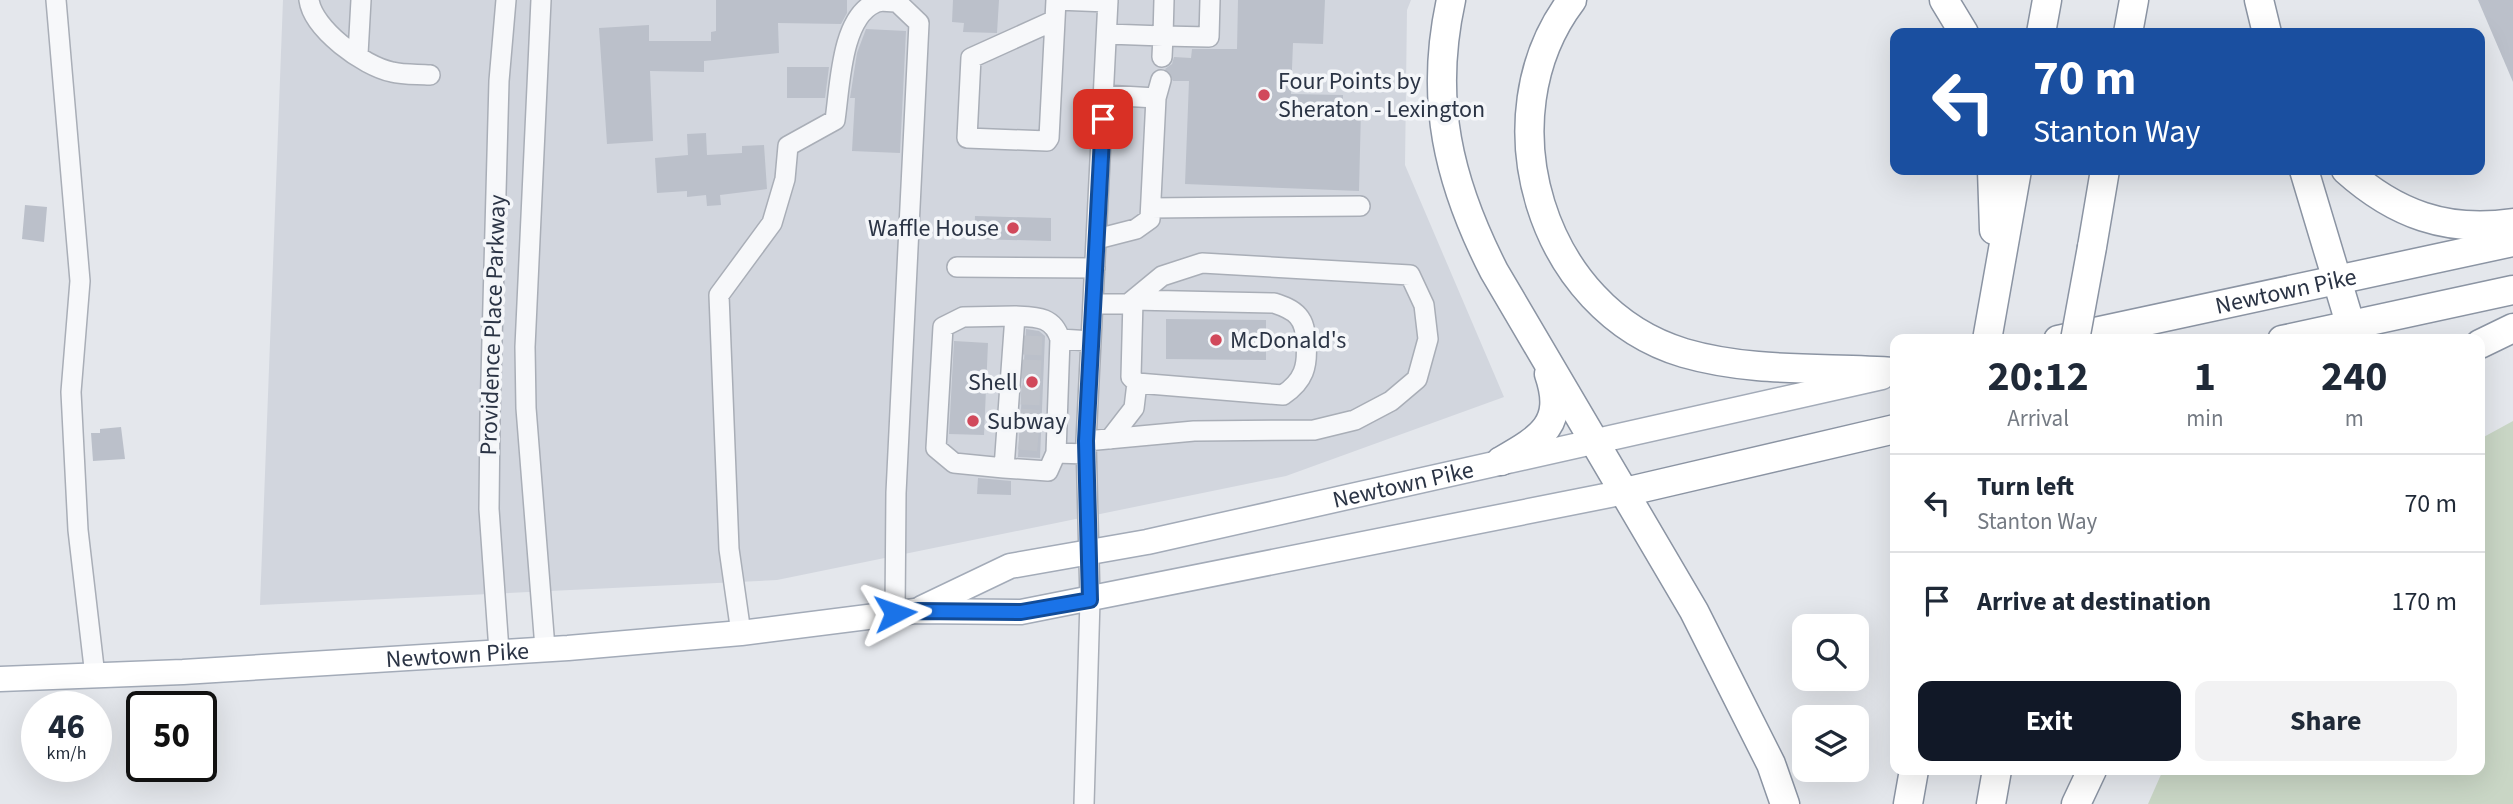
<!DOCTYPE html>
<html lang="en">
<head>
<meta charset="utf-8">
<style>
  :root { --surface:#fff; --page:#f2f2f3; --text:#1f2937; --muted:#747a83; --line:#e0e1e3; --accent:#111827 }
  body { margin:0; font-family:"Source Sans 3",sans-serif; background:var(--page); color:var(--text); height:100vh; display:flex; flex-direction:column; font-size:26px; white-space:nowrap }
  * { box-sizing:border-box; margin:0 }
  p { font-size:23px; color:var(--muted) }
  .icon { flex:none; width:38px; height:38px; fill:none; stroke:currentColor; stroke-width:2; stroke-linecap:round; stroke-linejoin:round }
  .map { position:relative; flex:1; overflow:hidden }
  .details { position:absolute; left:1890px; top:334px; width:595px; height:441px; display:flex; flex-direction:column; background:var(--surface); border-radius:14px; box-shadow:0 7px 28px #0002 }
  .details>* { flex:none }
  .guide { position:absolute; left:1890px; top:28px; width:595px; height:147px; border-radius:14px; box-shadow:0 7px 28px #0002; background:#1a4fa0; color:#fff; overflow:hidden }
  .controls { position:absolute; left:1792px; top:614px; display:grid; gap:14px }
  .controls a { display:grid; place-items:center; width:77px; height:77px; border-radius:14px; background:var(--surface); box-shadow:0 7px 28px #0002; font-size:35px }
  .speed { position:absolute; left:21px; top:691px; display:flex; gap:14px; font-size:35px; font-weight:700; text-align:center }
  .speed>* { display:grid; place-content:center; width:91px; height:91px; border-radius:50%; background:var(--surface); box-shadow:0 7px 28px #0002; line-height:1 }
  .speed small { font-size:18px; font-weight:400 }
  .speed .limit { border:4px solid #111; border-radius:10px; background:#fff; color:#111 }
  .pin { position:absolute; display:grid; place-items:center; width:60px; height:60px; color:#fff; margin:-30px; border-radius:14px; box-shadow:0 4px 10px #0006 }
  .me { position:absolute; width:77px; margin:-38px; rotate:86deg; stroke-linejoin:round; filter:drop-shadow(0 0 5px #0008) }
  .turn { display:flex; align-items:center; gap:24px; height:147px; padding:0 28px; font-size:32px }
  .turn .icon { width:91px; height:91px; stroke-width:2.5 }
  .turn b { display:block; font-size:49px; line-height:60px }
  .eta { display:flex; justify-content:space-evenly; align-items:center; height:119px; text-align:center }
  .eta b { font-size:42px; font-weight:700; line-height:49px }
  .action { display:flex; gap:14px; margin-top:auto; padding:14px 28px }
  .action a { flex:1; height:80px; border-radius:14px; background:var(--accent); color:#fff; font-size:28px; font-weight:700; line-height:80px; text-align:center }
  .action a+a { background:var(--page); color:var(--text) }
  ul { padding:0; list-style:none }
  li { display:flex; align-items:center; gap:21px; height:98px; padding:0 28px; border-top:2px solid var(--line) }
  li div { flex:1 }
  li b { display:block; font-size:26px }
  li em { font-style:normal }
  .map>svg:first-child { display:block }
  .built { fill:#d2d6de }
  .green { fill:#c9d6c5 }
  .building { fill:#bbc0ca }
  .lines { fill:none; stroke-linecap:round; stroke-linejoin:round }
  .minor-tunnel { stroke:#bfc3cb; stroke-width:19; stroke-dasharray:19 10; stroke-linecap:butt }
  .minor-casing { stroke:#a9aeb7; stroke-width:22 }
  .major-casing { stroke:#a3abb8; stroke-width:27 }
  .highway-casing { stroke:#8b94a3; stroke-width:31 }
  .minor { stroke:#f7f8fa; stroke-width:19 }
  .major { stroke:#fff; stroke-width:24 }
  .highway { stroke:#fff; stroke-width:28 }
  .highway-bridge-casing { stroke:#8b94a3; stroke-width:31; stroke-linecap:butt }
  .highway-bridge { stroke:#fff; stroke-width:28 }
  .route-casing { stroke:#114b97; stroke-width:18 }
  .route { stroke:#1a73e8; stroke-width:12 }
  .poi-dot { fill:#d1495b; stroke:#f4f6f9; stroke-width:2.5 }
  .labels { text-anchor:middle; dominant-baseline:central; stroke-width:7; stroke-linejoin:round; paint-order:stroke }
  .poi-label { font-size:24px; fill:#2b3445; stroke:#f4f6f9; text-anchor:start }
  .street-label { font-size:24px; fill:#2b3445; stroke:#f4f6f9 }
</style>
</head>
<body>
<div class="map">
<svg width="2513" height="804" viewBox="0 0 2513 804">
  <rect width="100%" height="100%" fill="#e4e7ec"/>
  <path class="built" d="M283 0H1411L1407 10 1405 165 1504 397 1286 476 777 580 260 605Z"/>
  <path class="green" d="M2513 421V804H2148L2163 770H2480V439Z"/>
  <path class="building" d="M716 0H847V13L841 24 778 23 779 53 704 61V72L650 71 653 141 607 144 599 28 649 25V41H711V32L716 31Z
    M953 0H999L997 33 963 32 964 23 952 22Z
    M1238 0H1325L1323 44 1293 43 1291 94 1343 95V108L1361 109 1359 191 1185 184 1189 81H1173L1165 69 1172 64 1174 57 1191 58 1192 49H1237Z
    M2478 0H2513V82Z
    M866 29 906 31 900 153 852 151 855 98H850L857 53Z
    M787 67H829L825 98H787Z
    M706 133 707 155 742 153V146L764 145 767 189 720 195 721 205 707 206 706 195 687 197V191L657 193 655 158 688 155 687 134Z
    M25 205 47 207 44 242 22 239Z
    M975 216 1051 218V241L974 239Z
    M1166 319 1266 320V360L1166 359Z
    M1026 329 1039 331 1045 336 1040 458 1018 457Z
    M954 341 988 343 984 435 949 434Z
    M121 427 125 459 93 461 91 433H100V429Z
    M978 478 1011 481V495L977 494Z"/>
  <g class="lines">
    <path class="minor-tunnel" d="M1023 345 1045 346
      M1022 369 1044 370
      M1021 395 1043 396
      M1020 418 1041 420
      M1019 440 1040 442"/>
    <g class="minor-casing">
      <path id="minor" d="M56 0 80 281 71 392 78 530 95 676
        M309 0C313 29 363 66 392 72 404 75 417 74 430 75
        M541 0 525 347 526 408 545 648
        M1057 0 1108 2
        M1164 0 1163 36 1209 37 1210 0
        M1055 20 971 58 967 138 1047 141 1049 138 1056 0
        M1108 34 1163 36 1162 57
        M358 54 361 0
        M1156 98 1161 80
        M1151 208 1360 206
        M1097 239 1136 229 1150 219 1156 98 1104 95
        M957 267 1095 268
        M1133 300 1274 303C1283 306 1292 309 1298 316 1305 324 1305 333 1306 343 1308 366 1304 381 1283 395L1137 383 1131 377Z
        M1110 439 1134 408 1137 383
        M1086 441 1194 431 1314 430 1355 420 1391 401 1417 379 1428 339 1424 305 1410 275 1202 263 1162 276 1128 304H1093
        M1056 453 1060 339
        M1086 454 1056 453 1048 471 1004 468 1015 316C1036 317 1053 316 1060 339L1091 341
        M1004 468 954 463 936 448 943 327 963 317 1015 316
        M741 633 729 549 719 295 772 223 785 179 788 146 835 120C840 87 841 18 875 3 880 0 891 2 897 2L919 23 896 493 895 613
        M499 651 489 509 490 415 499 81 506 0
        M1084 804 1090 600 1086 441 1108 0"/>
    </g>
    <g class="major-casing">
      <g id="major">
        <path id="s1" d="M922 608 1010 566 1147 542 1882 377"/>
        <path id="s2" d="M0 679 183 672 568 648 741 633 915 611 1021 612 1625 492"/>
      </g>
    </g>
    <g class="highway-casing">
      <g id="highway">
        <path d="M1451 0C1429 100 1448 181 1494 271L1694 611 1771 764 1785 804"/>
        <path d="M1572 0C1483 117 1540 310 1684 353 1753 373 1825 367 1895 372"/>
        <path d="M1944 0 1964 33"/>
        <path d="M2259 0 2267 33"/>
        <path d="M2041 33 2047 0"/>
        <path d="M2128 33 2134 0"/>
        <path d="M1992 170 1994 230"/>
        <path d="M2304 170 2355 340"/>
        <path d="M2346 170C2395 214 2447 233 2513 223"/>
        <path d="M2092 247 2105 170"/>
        <path d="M1987 340 2017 170"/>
        <path id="s3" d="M2058 340 2513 242"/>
        <path d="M2282 340 2513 290"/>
        <path d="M2480 344 2513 328"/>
        <path d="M1501 461C1541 438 1566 424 1549 374"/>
        <path d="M1625 492 1895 429"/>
        <path d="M1908 804 1914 770"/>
        <path d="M1991 804 1997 770"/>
        <path d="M2076 804 2092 770"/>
      </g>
    </g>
    <use href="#minor" class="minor"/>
    <use href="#major" class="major"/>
    <use href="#highway" class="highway"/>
    <g class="highway-bridge-casing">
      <path id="highway-bridge" d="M2075 340 2092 247"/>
    </g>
    <use href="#highway-bridge" class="highway-bridge"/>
  </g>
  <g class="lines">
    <g class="route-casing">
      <path id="route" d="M895 613 915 611 1021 612 1090 600 1086 441 1103 119"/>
    </g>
    <use href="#route" class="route"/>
  </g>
  <g class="poi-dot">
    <circle cx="1264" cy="95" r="7"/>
    <circle cx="1013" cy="228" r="7"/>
    <circle cx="1216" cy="340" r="7"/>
    <circle cx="1032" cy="382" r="7"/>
    <circle cx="973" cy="421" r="7"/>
  </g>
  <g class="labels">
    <g class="poi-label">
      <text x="1278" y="81">Four Points by<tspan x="1278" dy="28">Sheraton - Lexington</tspan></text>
      <text x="999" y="228" text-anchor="end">Waffle House</text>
      <text x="1230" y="340">McDonald's</text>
      <text x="1018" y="382" text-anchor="end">Shell</text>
      <text x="987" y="421">Subway</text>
    </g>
    <g class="street-label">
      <text stroke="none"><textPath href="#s3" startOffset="233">Newtown Pike</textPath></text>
      <text transform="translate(493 325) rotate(-88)">Providence Place Parkway</text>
      <text stroke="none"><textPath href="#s1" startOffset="499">Newtown Pike</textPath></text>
      <text stroke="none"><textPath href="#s2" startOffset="458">Newtown Pike</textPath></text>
    </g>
  </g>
</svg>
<div class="controls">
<a><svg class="icon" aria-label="search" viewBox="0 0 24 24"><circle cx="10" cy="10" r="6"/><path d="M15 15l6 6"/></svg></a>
<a><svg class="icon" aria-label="layers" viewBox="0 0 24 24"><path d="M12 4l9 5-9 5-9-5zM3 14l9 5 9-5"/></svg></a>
</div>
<div class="speed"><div>46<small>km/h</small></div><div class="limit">50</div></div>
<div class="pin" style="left:1103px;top:119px;background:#d93025"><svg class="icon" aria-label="arrive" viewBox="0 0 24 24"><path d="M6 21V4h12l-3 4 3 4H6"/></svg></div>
<svg class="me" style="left:895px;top:613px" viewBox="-20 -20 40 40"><path d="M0-17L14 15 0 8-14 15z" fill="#1a73e8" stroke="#fff" stroke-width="4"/></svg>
<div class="guide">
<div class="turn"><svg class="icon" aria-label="left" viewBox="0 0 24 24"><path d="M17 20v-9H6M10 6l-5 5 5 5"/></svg><div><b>70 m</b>Stanton Way</div></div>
</div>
<section class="details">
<div class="eta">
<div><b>20:12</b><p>Arrival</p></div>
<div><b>1</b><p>min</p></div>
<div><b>240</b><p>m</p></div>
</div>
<ul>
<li><svg class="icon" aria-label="left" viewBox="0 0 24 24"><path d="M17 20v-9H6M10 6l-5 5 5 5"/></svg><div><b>Turn left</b><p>Stanton Way</p></div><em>70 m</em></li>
<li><svg class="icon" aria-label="arrive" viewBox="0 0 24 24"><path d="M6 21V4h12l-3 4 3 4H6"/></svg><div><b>Arrive at destination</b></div><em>170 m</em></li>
</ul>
<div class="action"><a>Exit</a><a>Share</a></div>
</section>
</div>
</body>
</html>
